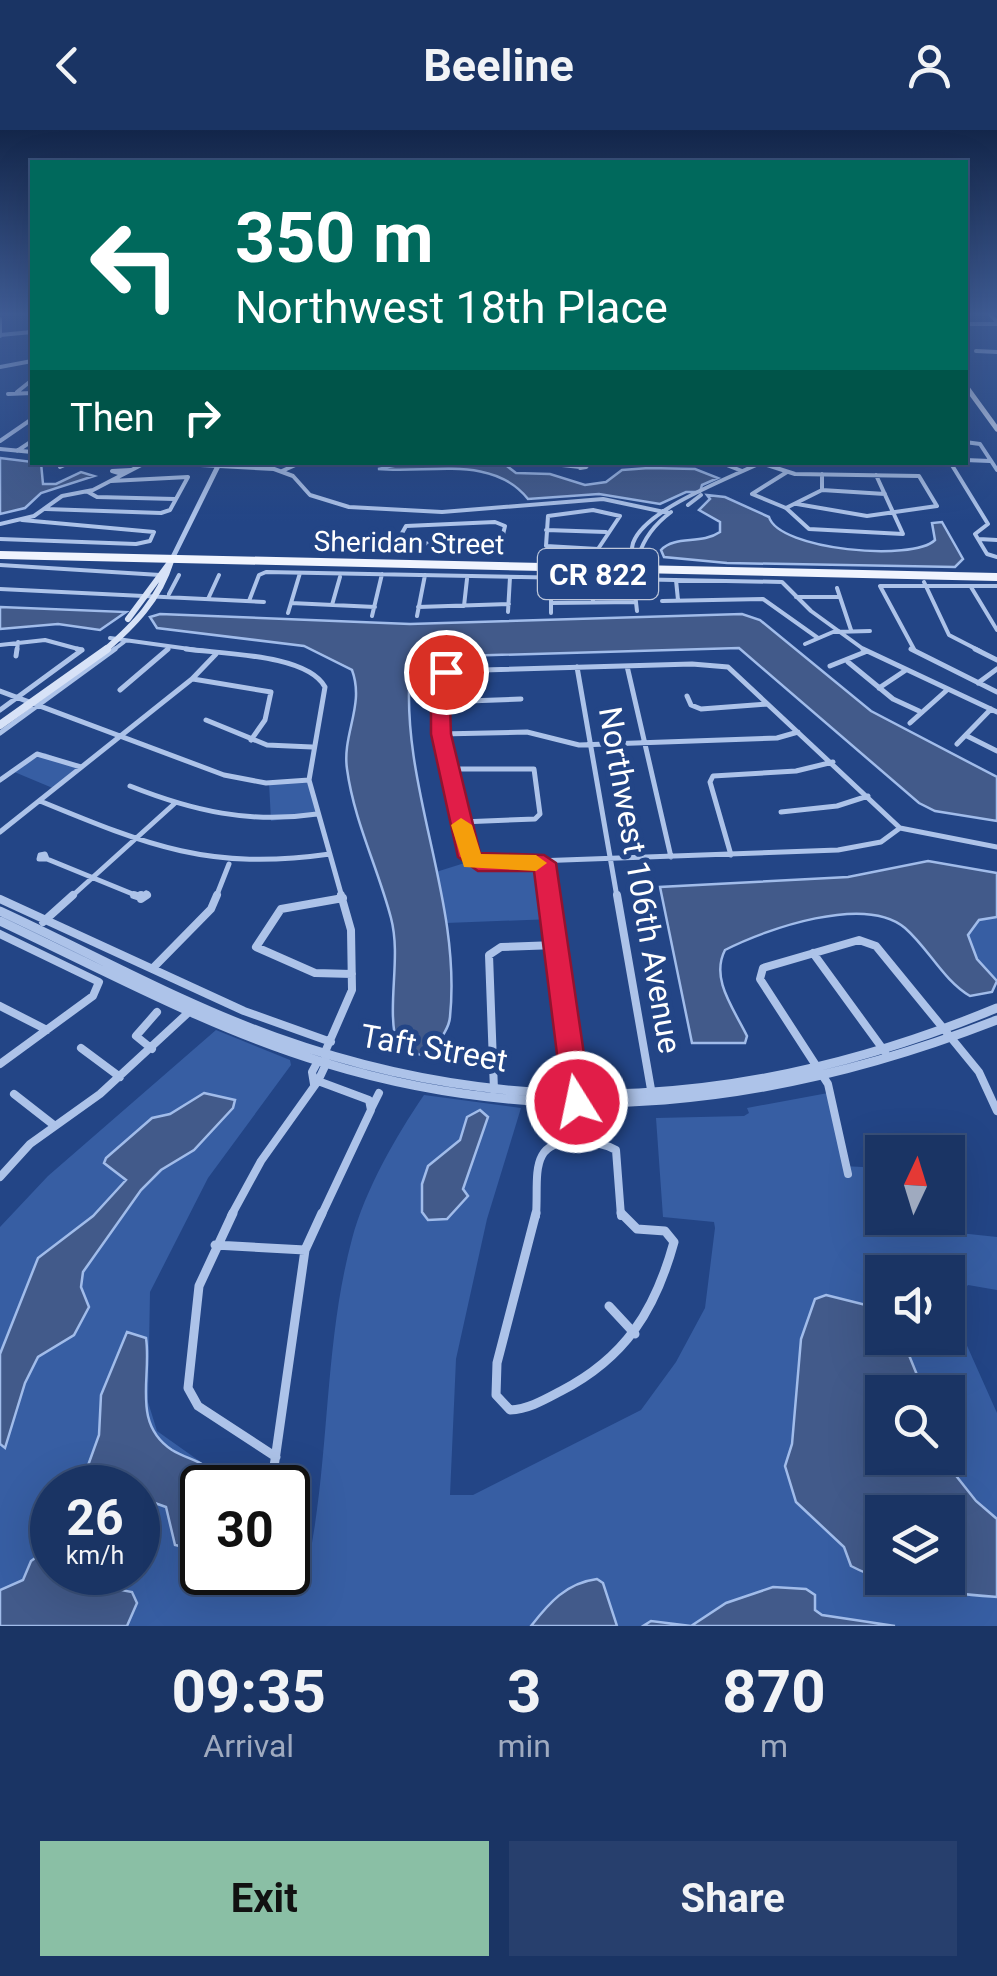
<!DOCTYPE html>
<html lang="en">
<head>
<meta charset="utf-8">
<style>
  :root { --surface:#1a3464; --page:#273f6d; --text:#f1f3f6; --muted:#9faabf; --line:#384f78; --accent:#8abfa5 }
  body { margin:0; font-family:Roboto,sans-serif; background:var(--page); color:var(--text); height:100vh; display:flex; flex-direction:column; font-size:38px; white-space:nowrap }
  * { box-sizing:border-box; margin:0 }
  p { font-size:32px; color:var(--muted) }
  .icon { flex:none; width:55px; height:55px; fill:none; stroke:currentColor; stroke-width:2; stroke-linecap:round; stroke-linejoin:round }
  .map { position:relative; height:1496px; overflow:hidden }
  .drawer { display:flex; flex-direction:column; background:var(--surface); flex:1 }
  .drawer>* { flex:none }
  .guide { position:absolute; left:30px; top:30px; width:938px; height:305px; border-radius:0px; box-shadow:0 10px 40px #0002,0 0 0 2px var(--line); background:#00695c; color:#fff; overflow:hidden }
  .needle { width:65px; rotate:4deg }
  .buttons { position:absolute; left:865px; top:1005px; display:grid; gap:20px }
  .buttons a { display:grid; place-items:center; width:100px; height:100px; border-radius:0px; background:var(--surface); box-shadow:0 10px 40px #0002,0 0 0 2px var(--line); font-size:50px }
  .speed { position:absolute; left:30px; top:1335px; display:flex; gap:20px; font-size:50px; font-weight:700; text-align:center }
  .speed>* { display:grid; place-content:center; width:130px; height:130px; border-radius:50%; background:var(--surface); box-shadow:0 10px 40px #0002,0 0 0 2px var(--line); line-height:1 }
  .speed small { font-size:25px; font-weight:400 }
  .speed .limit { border:5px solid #111; border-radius:15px; background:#fff; color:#111 }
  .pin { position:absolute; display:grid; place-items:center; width:85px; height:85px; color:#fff; margin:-42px; border:5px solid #fff; border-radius:50%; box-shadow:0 2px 10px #0007 }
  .me { position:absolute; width:110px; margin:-55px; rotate:350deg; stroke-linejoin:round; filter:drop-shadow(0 0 8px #0008) }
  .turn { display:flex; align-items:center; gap:35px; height:210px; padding:0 40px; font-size:45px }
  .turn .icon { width:130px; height:130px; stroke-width:2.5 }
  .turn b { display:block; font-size:70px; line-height:85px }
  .then { display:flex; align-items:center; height:95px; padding:0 40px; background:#0003; gap:20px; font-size:38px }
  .eta { display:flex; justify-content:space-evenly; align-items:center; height:170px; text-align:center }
  .eta b { font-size:60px; font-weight:700; line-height:70px }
  .primary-button { display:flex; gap:20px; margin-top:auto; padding:20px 40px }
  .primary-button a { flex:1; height:115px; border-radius:0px; background:var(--accent); color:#111; font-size:40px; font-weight:700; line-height:115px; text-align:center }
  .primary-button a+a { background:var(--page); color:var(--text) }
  header { display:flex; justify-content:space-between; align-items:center; height:130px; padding:0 40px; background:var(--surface); font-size:45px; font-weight:700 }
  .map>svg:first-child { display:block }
  .green { fill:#375ea3; fill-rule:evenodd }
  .water { fill:#425a8a; stroke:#a1bcea; stroke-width:2.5; fill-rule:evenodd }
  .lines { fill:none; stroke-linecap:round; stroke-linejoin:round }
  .minor-far3 { stroke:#adc3e9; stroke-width:4 }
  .minor-far2 { stroke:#adc3e9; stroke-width:5 }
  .minor-far1 { stroke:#adc3e9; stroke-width:8 }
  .minor { stroke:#adc3e9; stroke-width:9 }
  .tertiary-far1 { stroke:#adc3e9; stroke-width:5 }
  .tertiary { stroke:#adc3e9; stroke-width:9 }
  .secondary-far2 { stroke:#d7e2f7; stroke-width:5 }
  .secondary-far1 { stroke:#d7e2f7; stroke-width:6 }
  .secondary { stroke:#d7e2f7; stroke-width:8 }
  .primary { stroke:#f0f4fe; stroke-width:8 }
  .route { fill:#e11d48; stroke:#92132f; stroke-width:2.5 }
  .slow { fill:#f59e0b }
  .labels { text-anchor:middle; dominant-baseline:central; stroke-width:10; stroke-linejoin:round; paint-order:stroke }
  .far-street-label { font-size:28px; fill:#fff; stroke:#234586 }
  .shield { fill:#234586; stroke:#bdc7db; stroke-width:2.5 }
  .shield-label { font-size:30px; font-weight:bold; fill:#fff }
  .street-label { font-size:32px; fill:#fff; stroke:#234586 }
</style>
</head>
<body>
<header><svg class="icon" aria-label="back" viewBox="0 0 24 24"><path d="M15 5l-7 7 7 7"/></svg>Beeline<svg class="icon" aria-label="person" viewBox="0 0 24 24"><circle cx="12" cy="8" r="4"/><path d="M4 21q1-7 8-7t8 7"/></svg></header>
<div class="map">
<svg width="997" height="1496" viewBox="0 0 997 1496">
  <rect width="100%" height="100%" fill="#234586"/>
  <path class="green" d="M45 623 82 638 55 659 12 641Z
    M309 650 317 684 271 691 269 652Z
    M471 731 545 733 553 789 446 793 436 742Z
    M997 787V851L977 829 968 805 979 790Z
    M216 900 290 930 291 935 208 1048 150 1162 148 1272 157 1301 236 1357 202 1358V1442H288V1436L309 1429C330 1324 324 1213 352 1109 365 1060 396 1006 424 965L521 978 487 1089 456 1229 450 1365H473L641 1280 676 1232 705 1178 715 1098 714 1092 663 1087 656 988 744 986 749 983 747 978 828 963 843 1036 882 1038V1088H945L950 1102 997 1107V1160L968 1155 955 1171 960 1200 997 1283V1496H0V1097L48 1046ZM882 1142H948V1208H882ZM882 1262H948V1328H882ZM52 1358H138V1442H52ZM882 1382H948V1448H882Z"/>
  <path class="water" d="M0 328 41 333 43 354H56L81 342 94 346 41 363 25 378 0 384Z
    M409 333H503L516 343 550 344 585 355 606 352 622 340 649 338 695 339 718 348 702 355 700 362H686L660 374 599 364 528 369C492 324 429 344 378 339Z
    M707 365 725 367 769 387C779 420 913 432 935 410L932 393 942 392 963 429 955 437 727 433 664 427 661 420C675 405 701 415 720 402V392L699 380 710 369Z
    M0 477 126 482 100 500 58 494 0 499Z
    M160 484 410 494 742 484 760 490 871 581 997 647V691L935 681 919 673 739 518 427 527 410 540C400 657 462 769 450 887 449 899 439 911 432 921L422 925 398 919C385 878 402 830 391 788 378 738 354 691 347 639 342 604 365 575 352 540L304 516 157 498 150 487Z
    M928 731 997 743V787L979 790 968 805 977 829 997 851 992 862 970 866C943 850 929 819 905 798 865 764 766 799 725 820 710 849 734 879 747 906L745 913H692L660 757 848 747Z
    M204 963 235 970 233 978 194 1020 161 1040 141 1060 83 1142 81 1157 89 1177 74 1205 38 1227 25 1253 5 1318 0 1314V1224L38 1128 93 1086 126 1050 104 1033 106 1028 152 988 170 984Z
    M480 980 488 987 463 1059 468 1066 447 1089 428 1090 422 1082V1054L428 1036 460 1010 467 987Z
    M826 1165 882 1179V1208H902L924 1262H882V1328H942L976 1371 997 1389V1467C948 1463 895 1459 851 1436L844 1417 796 1372 785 1336 792 1314 801 1209 815 1169ZM882 1382H948V1448H882Z
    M127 1202 146 1208C152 1247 131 1293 172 1320 190 1331 206 1330 218 1350V1357L202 1358V1388L184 1417 175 1415 166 1377 138 1367V1358L110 1357 90 1350 86 1341 99 1305 101 1265Z
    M45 1421 53 1447 132 1462 137 1473 127 1496H0V1460L23 1450 31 1431Z
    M597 1449 603 1453 617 1496H531C549 1473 566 1453 597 1449Z
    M773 1457 806 1459 815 1465V1480L822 1485 895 1496H643L651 1491 691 1496 726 1473Z"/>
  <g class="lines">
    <path class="minor-far3" d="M989 183 997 192
      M0 189V206
      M965 194H997
      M0 205 32 202
      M976 221 997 222
      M0 237 32 231
      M17 262 32 250
      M8 264 32 263
      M0 311 32 289
      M965 312 980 314 997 340
      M0 319 32 322
      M17 321 32 311
      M965 330 990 331
      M85 332H98
      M145 332 274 339 293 346 310 365 349 377 442 382 603 369 669 383
      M535 332 580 337
      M719 332 742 341
      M950 332 988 394 975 404 987 424 997 427
      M761 333 795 344 919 346 937 376 867 386 797 374
      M60 337 71 332
      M586 337 580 338 597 332
      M282 341 302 332
      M122 344 112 341 131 340
      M822 360 885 364
      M88 362 97 367 175 369
      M752 364 786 378 809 399 903 404 876 345
      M752 364 787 342
      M688 375 701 365
      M786 378 822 360V344
      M46 379 161 383 170 380 188 347 111 351
      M593 380 620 386 598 419 546 416 548 386Z
      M495 392 505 396 500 417 397 412 406 396Z
      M0 394 34 386 62 366 93 360 147 332
      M546 400 606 402
      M0 409 136 414 150 411 154 402 22 390
      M979 409 997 410
      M0 435 160 445
      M634 444C633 434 630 422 633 413 645 379 728 349 760 333
      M551 448V483
      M676 450 678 470
      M592 452 593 472
      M924 452 949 505 980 521
      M971 457 997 500
      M837 458 851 500
      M0 459 264 472
      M169 464 179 445
      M796 467H840
      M208 469 219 445
      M249 471 259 445 266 442 782 452 811 481 866 521
      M662 471 763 469 818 508
      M291 473 375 477
      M551 473 636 472
      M332 475 340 447
      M464 476 467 449
      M418 477 509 474
      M637 481C631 440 636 408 671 382
      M508 482 510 447
      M288 483 300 443
      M372 486 382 444
      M417 486 425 445
      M110 508 204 521
      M805 514 833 502 870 501
      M0 515 45 510 82 520
      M17 521 18 512
      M112 521 124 512
      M915 521 880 456H997"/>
    <path class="minor-far2" d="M77 519 82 520
      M186 519C222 524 307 524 325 557L309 650 342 767
      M863 519 997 582
      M911 519 997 562
      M975 519 997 530
      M16 526 17 519
      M848 532 893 569 919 581
      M692 534 728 537 900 698 881 712 838 720 477 733 469 727 441 604 440 545 446 541Z
      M627 536 671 727
      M830 536 865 522
      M577 537 617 767
      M193 549 271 562 265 590 251 610
      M978 553 997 539
      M879 558 906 540
      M120 560 168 519
      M0 561 224 645 266 653 309 650
      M687 566 691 575 701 579 767 574
      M440 572 521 569
      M0 580 82 520
      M206 590 267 615 312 617
      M910 593 947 560
      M0 603 115 519
      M441 604 527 602 579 615 777 608 798 602
      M967 606 997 621
      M957 614 991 579
      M448 639H534L540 684 535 689 461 692
      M0 650 37 624 81 637
      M130 656C193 681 250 694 317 684
      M40 671C149 716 210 741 330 724
      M781 682 837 676 868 666
      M900 698 997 717
      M0 702 192 549 216 524
      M45 724 47 729H39L40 725Z
      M731 725 710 652 713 646 796 641 833 632
      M47 729 140 767
      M545 733 549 767
      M71 767 174 674
      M141 767 146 763 145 767
      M216 767 229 734"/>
    <path class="minor-far1" d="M134 765 140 767
      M141 765V769L147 765
      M549 765 579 1011
      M617 765 652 965
      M343 768 281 779 256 817 315 843 352 844
      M0 769 244 881 331 912
      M43 792 73 765
      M0 804 99 852 93 866 0 934
      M813 823 885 922
      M153 838 211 779 217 765
      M0 876 47 900
      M81 918 120 947
      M152 919 136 906 157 882
      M318 951 369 970 371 980 321 1086
      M314 954 312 942 318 931
      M494 960 489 825 501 817 556 815
      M14 964 55 996
      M571 968 572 1010
      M371 979 379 963
      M848 1044 828 954 760 849 763 838 859 810 876 816 979 942 997 981
      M0 1047 30 1014 100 964 190 881
      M231 1086 261 1031 318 951 326 934 325 922 352 860 351 800 341 765
      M536 1086C539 1047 527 1009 578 1012 592 1013 604 1013 616 1020L621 1086"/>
    <path class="minor" d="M233 1083 199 1156 188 1258 198 1276 276 1327
      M536 1083 497 1233 496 1265 510 1280C529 1279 544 1270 561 1261 625 1228 655 1181 674 1112L665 1101 637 1099 621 1083
      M215 1115 305 1120
      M609 1176 635 1204
      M271 1358 305 1120 322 1083"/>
    <path class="tertiary-far1" d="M171 431 220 332"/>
    <path class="tertiary" d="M0 781C91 823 180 873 275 907 523 996 757 977 997 878
      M0 791C106 841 212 899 325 933 555 1003 776 976 997 890"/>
    <path class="secondary-far2" d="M965 255 997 299"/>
    <path class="secondary-far1" d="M128 489 171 431
      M104 521C134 495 159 470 171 431"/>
    <path class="secondary" d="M0 595 107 519"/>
    <path class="primary" d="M0 425 997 447"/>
  </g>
  <linearGradient id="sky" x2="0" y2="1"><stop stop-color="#13264a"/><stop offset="0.47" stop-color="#3f5c95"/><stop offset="1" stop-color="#3f5c95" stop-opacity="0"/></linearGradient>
  <rect width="997" height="392" fill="url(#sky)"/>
  <path class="route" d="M446 536 455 542 449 547 451 604 480 723 544 725 556 733 591 972 587 980H568L563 972 534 741H478L458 727 431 604V546Z"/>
  <path class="slow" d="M461 688 472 695 481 724 536 725 547 733 536 741 464 737 451 695Z"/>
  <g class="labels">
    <g class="far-street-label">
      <text transform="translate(409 413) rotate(1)">Sheridan Street</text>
    </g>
    <rect class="shield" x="538" y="419" width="120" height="50" rx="8"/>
    <g class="shield-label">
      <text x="598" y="444">CR 822</text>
    </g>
    <g class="street-label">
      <text transform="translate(640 750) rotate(80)">Northwest 106th Avenue</text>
      <text transform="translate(434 918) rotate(10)">Taft Street</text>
    </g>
  </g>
</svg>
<div class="buttons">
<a><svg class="needle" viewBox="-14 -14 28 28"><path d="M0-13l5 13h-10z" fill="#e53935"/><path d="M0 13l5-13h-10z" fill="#9faabf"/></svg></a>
<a><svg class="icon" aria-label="sound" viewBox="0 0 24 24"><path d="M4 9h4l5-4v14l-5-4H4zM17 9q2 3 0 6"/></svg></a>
<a><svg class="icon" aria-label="search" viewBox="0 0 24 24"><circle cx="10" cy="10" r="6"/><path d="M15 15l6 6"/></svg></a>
<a><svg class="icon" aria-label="layers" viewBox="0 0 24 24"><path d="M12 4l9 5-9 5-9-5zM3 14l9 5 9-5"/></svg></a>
</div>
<div class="speed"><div>26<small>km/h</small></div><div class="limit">30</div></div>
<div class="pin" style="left:446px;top:542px;background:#d93025"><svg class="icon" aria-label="arrive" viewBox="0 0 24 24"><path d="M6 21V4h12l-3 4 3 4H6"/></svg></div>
<svg class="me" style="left:577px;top:972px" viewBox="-20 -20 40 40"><circle r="17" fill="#e11d48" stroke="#fff" stroke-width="3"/><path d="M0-11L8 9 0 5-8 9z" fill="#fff"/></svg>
<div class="guide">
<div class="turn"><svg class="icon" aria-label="left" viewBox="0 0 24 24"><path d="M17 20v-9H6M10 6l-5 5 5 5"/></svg><div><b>350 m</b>Northwest 18th Place</div></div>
<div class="then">Then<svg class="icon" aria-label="right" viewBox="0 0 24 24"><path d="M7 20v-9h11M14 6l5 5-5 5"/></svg></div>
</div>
</div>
<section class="drawer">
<div class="eta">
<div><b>09:35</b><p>Arrival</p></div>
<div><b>3</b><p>min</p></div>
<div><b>870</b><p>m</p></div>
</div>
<div class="primary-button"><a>Exit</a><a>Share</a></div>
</section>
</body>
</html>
